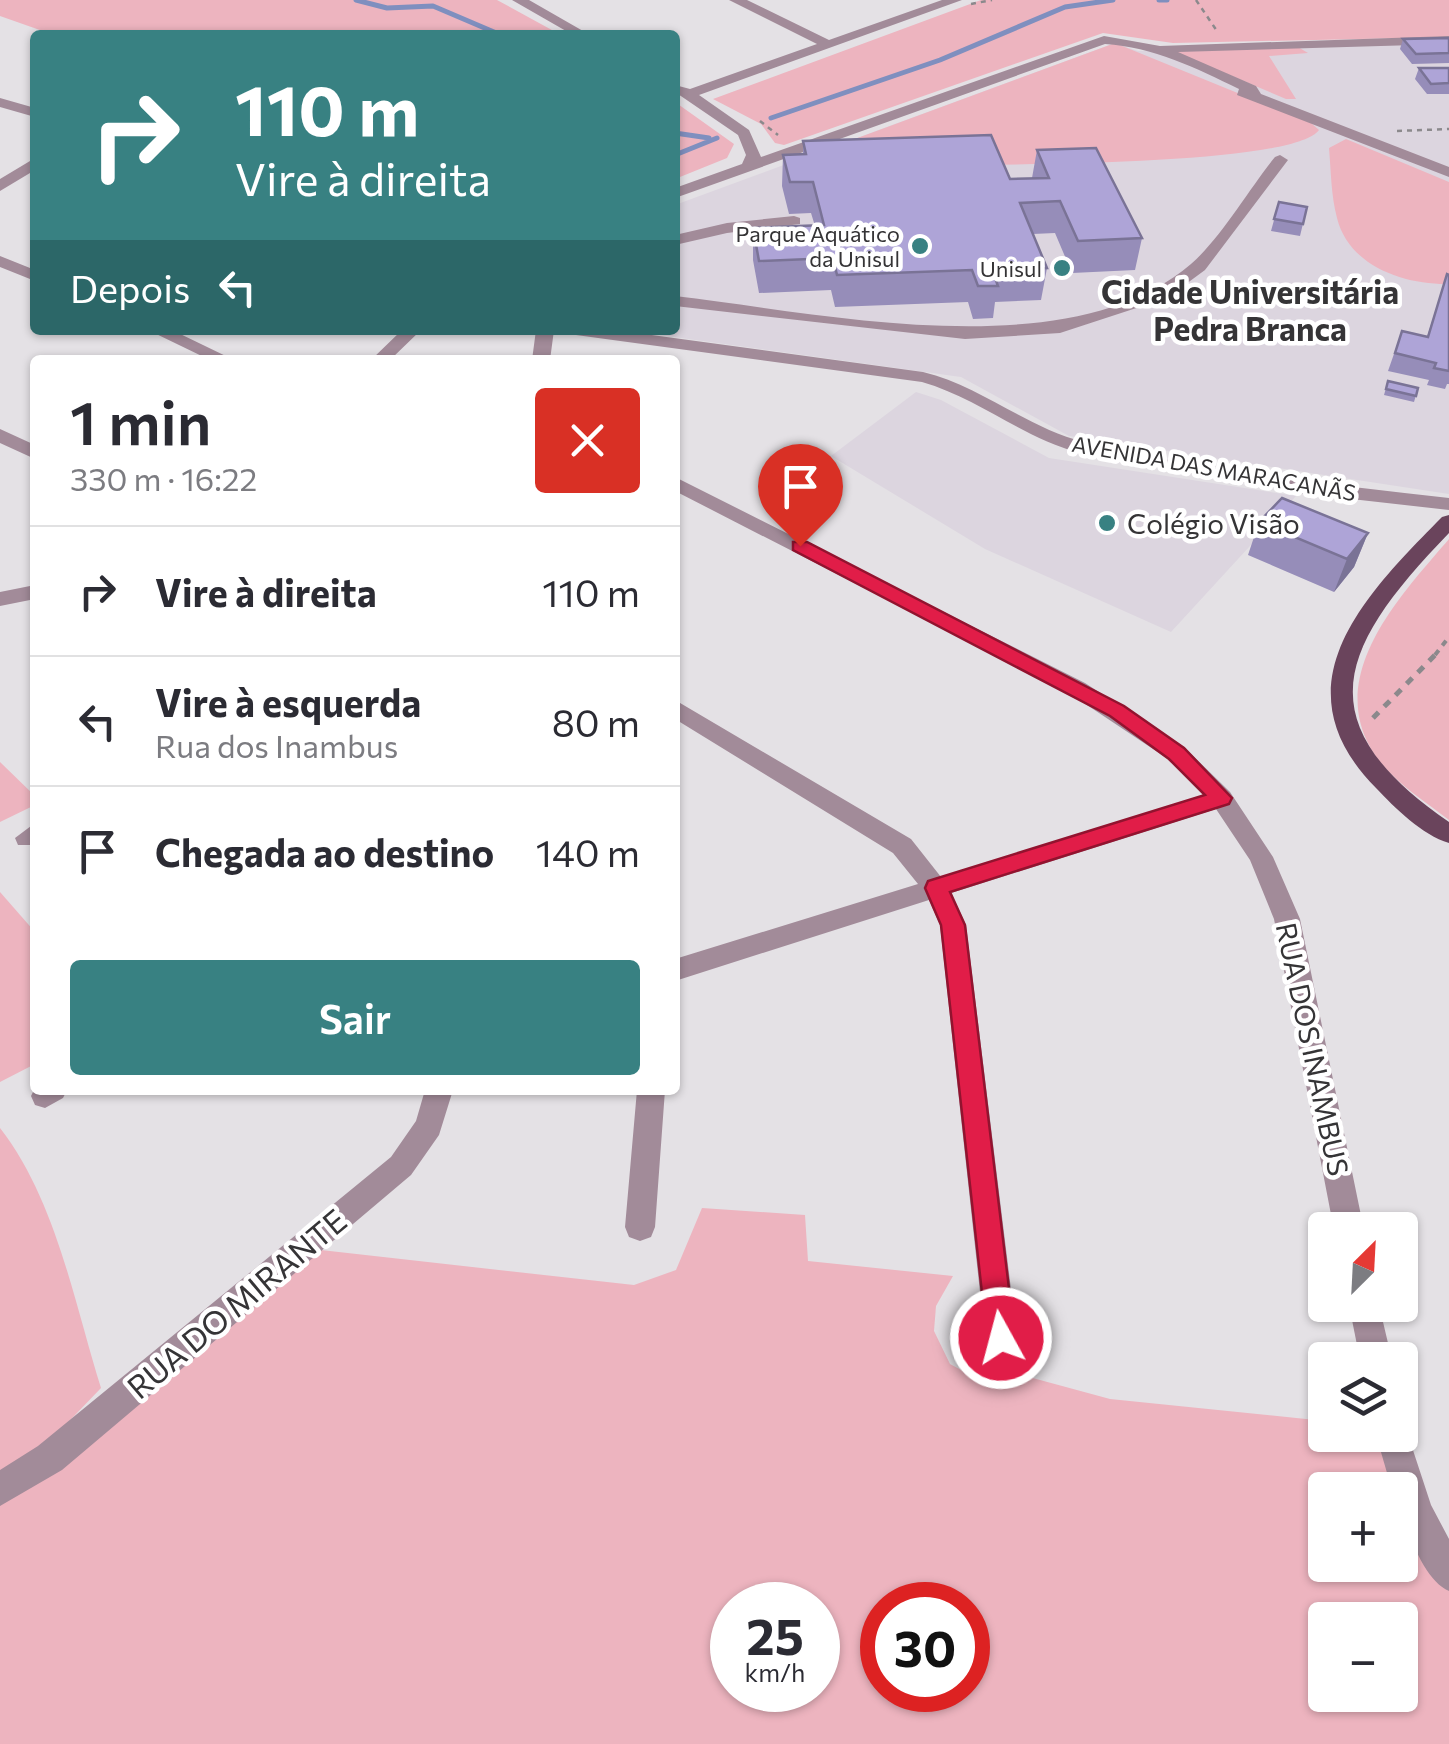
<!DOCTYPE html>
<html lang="pt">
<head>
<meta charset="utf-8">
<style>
  :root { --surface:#fff; --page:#f2f2f3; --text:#2b2b33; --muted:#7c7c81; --line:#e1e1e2; --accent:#388182 }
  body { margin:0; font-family:Commissioner,sans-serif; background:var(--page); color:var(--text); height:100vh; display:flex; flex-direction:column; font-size:38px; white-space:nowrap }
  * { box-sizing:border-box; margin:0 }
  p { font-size:32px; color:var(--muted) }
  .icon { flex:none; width:55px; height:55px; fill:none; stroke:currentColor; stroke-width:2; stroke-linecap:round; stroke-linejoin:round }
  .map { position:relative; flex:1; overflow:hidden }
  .details { position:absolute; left:30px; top:355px; width:650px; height:740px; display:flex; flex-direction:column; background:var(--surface); border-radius:10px; box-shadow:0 2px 8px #0004 }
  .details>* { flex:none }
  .top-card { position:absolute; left:30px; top:30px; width:650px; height:305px; border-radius:10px; box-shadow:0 2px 8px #0004; background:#388182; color:#fff; overflow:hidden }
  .needle { width:65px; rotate:24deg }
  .controls { position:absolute; left:1308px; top:1212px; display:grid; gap:20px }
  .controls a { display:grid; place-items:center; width:110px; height:110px; border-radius:10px; background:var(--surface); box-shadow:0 2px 8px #0004; font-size:50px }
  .speed { position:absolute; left:710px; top:1582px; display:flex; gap:20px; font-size:50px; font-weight:700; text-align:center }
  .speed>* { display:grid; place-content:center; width:130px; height:130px; border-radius:50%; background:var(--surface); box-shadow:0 2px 8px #0004; line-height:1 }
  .speed small { font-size:25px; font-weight:400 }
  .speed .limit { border:15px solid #d22; background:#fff; color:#111 }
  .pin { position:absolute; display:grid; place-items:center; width:85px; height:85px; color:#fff; margin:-102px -42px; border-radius:50% 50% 50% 0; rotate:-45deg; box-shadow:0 0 10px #0007 }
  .pin .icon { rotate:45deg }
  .me { position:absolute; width:110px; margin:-55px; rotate:353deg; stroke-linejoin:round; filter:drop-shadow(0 0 8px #0008) }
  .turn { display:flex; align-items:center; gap:35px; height:210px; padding:0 40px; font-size:45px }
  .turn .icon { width:130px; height:130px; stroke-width:2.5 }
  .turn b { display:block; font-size:70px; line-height:85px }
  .then { display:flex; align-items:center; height:95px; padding:0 40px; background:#0003; gap:20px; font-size:38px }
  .round { display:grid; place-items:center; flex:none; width:105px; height:105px; border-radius:10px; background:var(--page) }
  .summary { display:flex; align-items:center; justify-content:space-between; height:170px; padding:0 40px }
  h1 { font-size:60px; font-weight:600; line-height:75px }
  .primary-button { display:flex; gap:20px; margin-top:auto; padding:20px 40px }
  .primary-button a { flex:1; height:115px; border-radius:10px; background:var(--accent); color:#fff; font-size:40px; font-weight:600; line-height:115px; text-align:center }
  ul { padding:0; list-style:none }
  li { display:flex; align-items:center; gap:30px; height:130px; padding:0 40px; border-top:2px solid var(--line) }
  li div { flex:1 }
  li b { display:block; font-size:38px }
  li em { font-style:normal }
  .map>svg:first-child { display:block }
  .built { fill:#dcd5df }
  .green { fill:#edb4bf; fill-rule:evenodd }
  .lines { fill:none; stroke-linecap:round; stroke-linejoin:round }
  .stream { stroke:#7f8fbf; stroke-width:5 }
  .path-far2 { stroke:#8b898c; stroke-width:2.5; stroke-dasharray:5 5; stroke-linecap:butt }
  .path-far1 { stroke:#8b898c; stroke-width:4; stroke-dasharray:6 6; stroke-linecap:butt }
  .path { stroke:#8b898c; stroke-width:5; stroke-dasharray:8 8; stroke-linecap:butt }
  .minor { fill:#a28b99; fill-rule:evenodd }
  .major { fill:#6a445c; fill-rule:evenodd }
  .wall { fill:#968db9 }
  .shaded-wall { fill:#7a7396 }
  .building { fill:#aea4d7; stroke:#7a7396; stroke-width:2.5 }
  .route { fill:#e11d48; stroke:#92132f; stroke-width:2.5 }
  .poi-dot { fill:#388182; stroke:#fff; stroke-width:4 }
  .labels { text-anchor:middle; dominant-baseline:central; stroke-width:9; stroke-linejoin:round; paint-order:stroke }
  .far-poi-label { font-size:22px; fill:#353436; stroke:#fff; text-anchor:end }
  .far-street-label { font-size:22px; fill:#353436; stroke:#fff }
  .poi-label { font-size:28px; fill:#353436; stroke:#fff; text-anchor:start }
  .street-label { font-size:28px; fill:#353436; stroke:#fff }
  .far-district-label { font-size:32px; font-weight:bold; fill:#353436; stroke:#fff }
  .near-street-label { font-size:32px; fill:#353436; stroke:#fff }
</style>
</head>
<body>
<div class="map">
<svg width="1449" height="1744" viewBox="0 0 1449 1744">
  <rect width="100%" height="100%" fill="#e4e1e5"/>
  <path class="built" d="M1115 43 1138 51 1449 43V494L1069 436 961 377 623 330H675V205Z
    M916 392 941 400 1049 458 1296 496 1171 632 985 549 831 456Z"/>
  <path class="green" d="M0 0H497L561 35H54L0 16Z
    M981 0H1449V37L1173 43 1103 33 784 145 775 143 761 124 713 99Z
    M1115 43 1311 123 1319 130C1287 174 861 164 787 164Z
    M1298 47 1308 53 1269 56 1296 99H1286L1173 51Z
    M675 102 734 144 727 158 675 179Z
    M1346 139 1449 182V284C1406 285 1349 267 1337 218 1331 196 1331 171 1329 148Z
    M1449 539V820C1422 799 1387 778 1370 747 1328 671 1402 594 1449 539Z
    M0 762 35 796V805L0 822Z
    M0 892 35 932V1064L0 1082Z
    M0 1128C56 1200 74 1302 101 1388L52 1439 0 1471Z
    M702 1208 805 1215 808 1261 953 1276 936 1306 934 1331 950 1364 989 1385 1029 1377 1110 1399 1325 1421V1435H1385L1449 1589V1744H0V1498L312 1249 634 1285 676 1270ZM1325 1490H1400V1565H1325ZM732 1605H818V1690H732ZM882 1605H968V1690H882ZM1325 1620H1400V1695H1325Z"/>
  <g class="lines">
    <path class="stream" d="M356 0 387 8 433 6 501 35
      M1159 0H1167
      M771 118 940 60 1065 7 1113 0
      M675 133 709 138
      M675 155 717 138"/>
    <path class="path-far2" d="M1196 0 1217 31
      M971 4 992 0
      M760 121 778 135
      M1397 131 1449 129"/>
    <path class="path-far1" d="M1435 655 1449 637"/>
    <path class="path" d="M1373 718 1437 653"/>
    <path class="minor" d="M512 0H529L590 35H573Z
      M729 0H747L829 40 942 0H962L699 95 749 130 761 157 1104 36 1160 46 1449 36V44L1178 52 1256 86 1261 94 1449 167V177L1237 95 1239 89C1196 68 1153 47 1105 44L675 198V188L742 164 746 155 738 135 675 92V85L690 89 817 44Z
      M0 98 35 108V117L0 107Z
      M1280 155 1288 160 1205 270 1167 298 1060 333 965 339 675 306V296C823 313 1069 369 1191 264 1221 238 1249 189 1275 157Z
      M35 158V170L0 191V179Z
      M794 216 800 218V224L727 233 675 245V235L727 223Z
      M0 256 35 270V281L0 267Z
      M148 330H172L234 360H210Z
      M402 330H421L390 360H371Z
      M536 330H554L550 360H532Z
      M567 330H615L923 372C981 386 1027 428 1084 442 1203 471 1328 484 1449 498V510L1307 494 1080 453C1023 438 978 398 922 382L576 335Z
      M0 429 35 445V459L0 443Z
      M675 477 1085 683 1184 747 1230 792 1273 857 1300 919 1364 1230H1334L1274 919 1250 860 1216 809 951 893 966 925 1017 1338 1012 1349 1001 1353 990 1349 985 1338 940 925 929 900 675 981V959L918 884 893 853 675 719V700L911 839 941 877 1204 795 1168 759 1069 693 675 491Z
      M35 585V599L0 606V592Z
      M35 823V845H18L15 838Z
      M35 1088V1090H67L63 1098 45 1108 35 1105 31 1096Z
      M425 1090H453L439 1135 411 1175 62 1470 0 1506V1470L38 1446 391 1157 416 1121Z
      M637 1090H665L655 1227 651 1237 640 1241 629 1237 625 1227Z
      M1349 1305H1379L1392 1360H1360Z
      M1400 1422 1408 1435 1431 1505 1449 1539V1591C1422 1580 1400 1518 1400 1490H1392L1376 1435H1400Z"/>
    <path class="major" d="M1449 515V533C1341 645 1302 721 1449 822V843C1422 835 1395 808 1376 788 1275 686 1364 596 1442 517Z"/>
  </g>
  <path class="wall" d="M1449 38V63L1412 64 1400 49 1403 39Z
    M1419 68H1449V94H1427L1415 79Z
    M803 141 1010 179 1032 178 1037 150 1142 238 1135 270 1072 273 1055 233 1033 234 1047 268 1041 300 995 302 993 318 973 319 968 302 835 307 831 290 759 293 753 260V228L815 226 811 213 789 214 782 186 783 155 803 154Z
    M1279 202 1307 207 1300 236 1271 231Z
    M1447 274 1449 275V384H1447L1445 389 1427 385 1429 380 1388 371 1402 331 1427 337Z
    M1388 381 1418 388 1414 402 1384 395Z
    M1259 522 1368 533 1354 567 1334 592 1248 555Z"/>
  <path class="shaded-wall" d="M1368 533 1354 567 1334 592 1347 559Z"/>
  <path class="building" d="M1449 38V53L1416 54 1403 39Z
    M1419 68H1449V83L1431 84Z
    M991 135 1010 179 1049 178 1037 150 1096 148 1142 238 1078 241 1060 201 1020 203 1047 268 992 270 998 286H978L972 270 837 275 833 258 759 261 753 228 824 225 813 182H790L783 155 806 154 803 141Z
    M1279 202 1307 207 1303 224 1274 219Z
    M1447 274 1449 275V371L1434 368 1436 363 1395 353 1402 331 1428 337Z
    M1388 381 1418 388 1416 396 1386 389Z
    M1282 498 1368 533 1347 559 1259 522Z"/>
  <path class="route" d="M793 542H807L1124 706 1184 748 1232 798 1229 804 950 892 965 925 1015 1338 1011 1347 1001 1351 991 1347 987 1338 941 925 925 888 928 881 1205 795 1169 759 1110 716 793 550Z"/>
  <g class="poi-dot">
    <circle cx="920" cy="246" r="10"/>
    <circle cx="1062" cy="268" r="10"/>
    <circle cx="1107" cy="523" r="10"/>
  </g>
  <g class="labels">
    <g class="far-poi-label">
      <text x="900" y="233">Parque Aquático<tspan x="900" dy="25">da Unisul</tspan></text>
      <text x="1042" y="268">Unisul</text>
    </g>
    <g class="far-street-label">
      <text transform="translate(1214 468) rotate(10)">AVENIDA DAS MARACANÃS</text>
    </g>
    <g class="poi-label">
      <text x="1127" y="523">Colégio Visão</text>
    </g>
    <g class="street-label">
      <text transform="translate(1313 1049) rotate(78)">RUA DOS INAMBUS</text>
    </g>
    <g class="far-district-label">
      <text x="1250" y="291">Cidade Universitária<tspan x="1250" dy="37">Pedra Branca</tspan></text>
    </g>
    <g class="near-street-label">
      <text transform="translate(236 1303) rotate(-40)">RUA DO MIRANTE</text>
    </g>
  </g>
</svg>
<div class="controls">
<a><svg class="needle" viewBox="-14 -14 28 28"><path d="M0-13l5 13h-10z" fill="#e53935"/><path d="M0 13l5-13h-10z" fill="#7c7c81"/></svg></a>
<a><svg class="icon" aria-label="layers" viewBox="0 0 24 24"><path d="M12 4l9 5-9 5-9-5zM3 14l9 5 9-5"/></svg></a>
<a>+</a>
<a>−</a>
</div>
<div class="speed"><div>25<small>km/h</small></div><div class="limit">30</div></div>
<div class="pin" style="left:800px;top:546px;background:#d93025"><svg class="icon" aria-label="arrive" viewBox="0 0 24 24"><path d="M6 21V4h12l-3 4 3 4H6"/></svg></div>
<svg class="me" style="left:1001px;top:1338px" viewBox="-20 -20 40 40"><circle r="17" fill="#e11d48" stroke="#fff" stroke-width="3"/><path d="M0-11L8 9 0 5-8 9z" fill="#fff"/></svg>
<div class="top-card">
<div class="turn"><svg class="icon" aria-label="right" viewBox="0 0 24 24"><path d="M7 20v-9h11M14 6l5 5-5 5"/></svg><div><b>110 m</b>Vire à direita</div></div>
<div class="then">Depois<svg class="icon" aria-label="left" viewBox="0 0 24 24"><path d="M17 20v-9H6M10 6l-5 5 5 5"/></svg></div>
</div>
<section class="details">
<div class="summary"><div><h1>1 min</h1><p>330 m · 16:22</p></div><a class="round" style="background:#d93025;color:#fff"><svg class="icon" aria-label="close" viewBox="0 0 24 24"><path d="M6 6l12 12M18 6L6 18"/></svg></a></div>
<ul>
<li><svg class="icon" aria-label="right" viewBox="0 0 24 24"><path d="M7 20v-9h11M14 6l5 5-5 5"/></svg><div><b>Vire à direita</b></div><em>110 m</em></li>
<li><svg class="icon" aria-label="left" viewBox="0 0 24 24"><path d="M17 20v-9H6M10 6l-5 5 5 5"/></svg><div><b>Vire à esquerda</b><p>Rua dos Inambus</p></div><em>80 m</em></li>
<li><svg class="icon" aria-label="arrive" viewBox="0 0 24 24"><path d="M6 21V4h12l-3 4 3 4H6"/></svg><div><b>Chegada ao destino</b></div><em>140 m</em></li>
</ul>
<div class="primary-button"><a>Sair</a></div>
</section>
</div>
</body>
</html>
